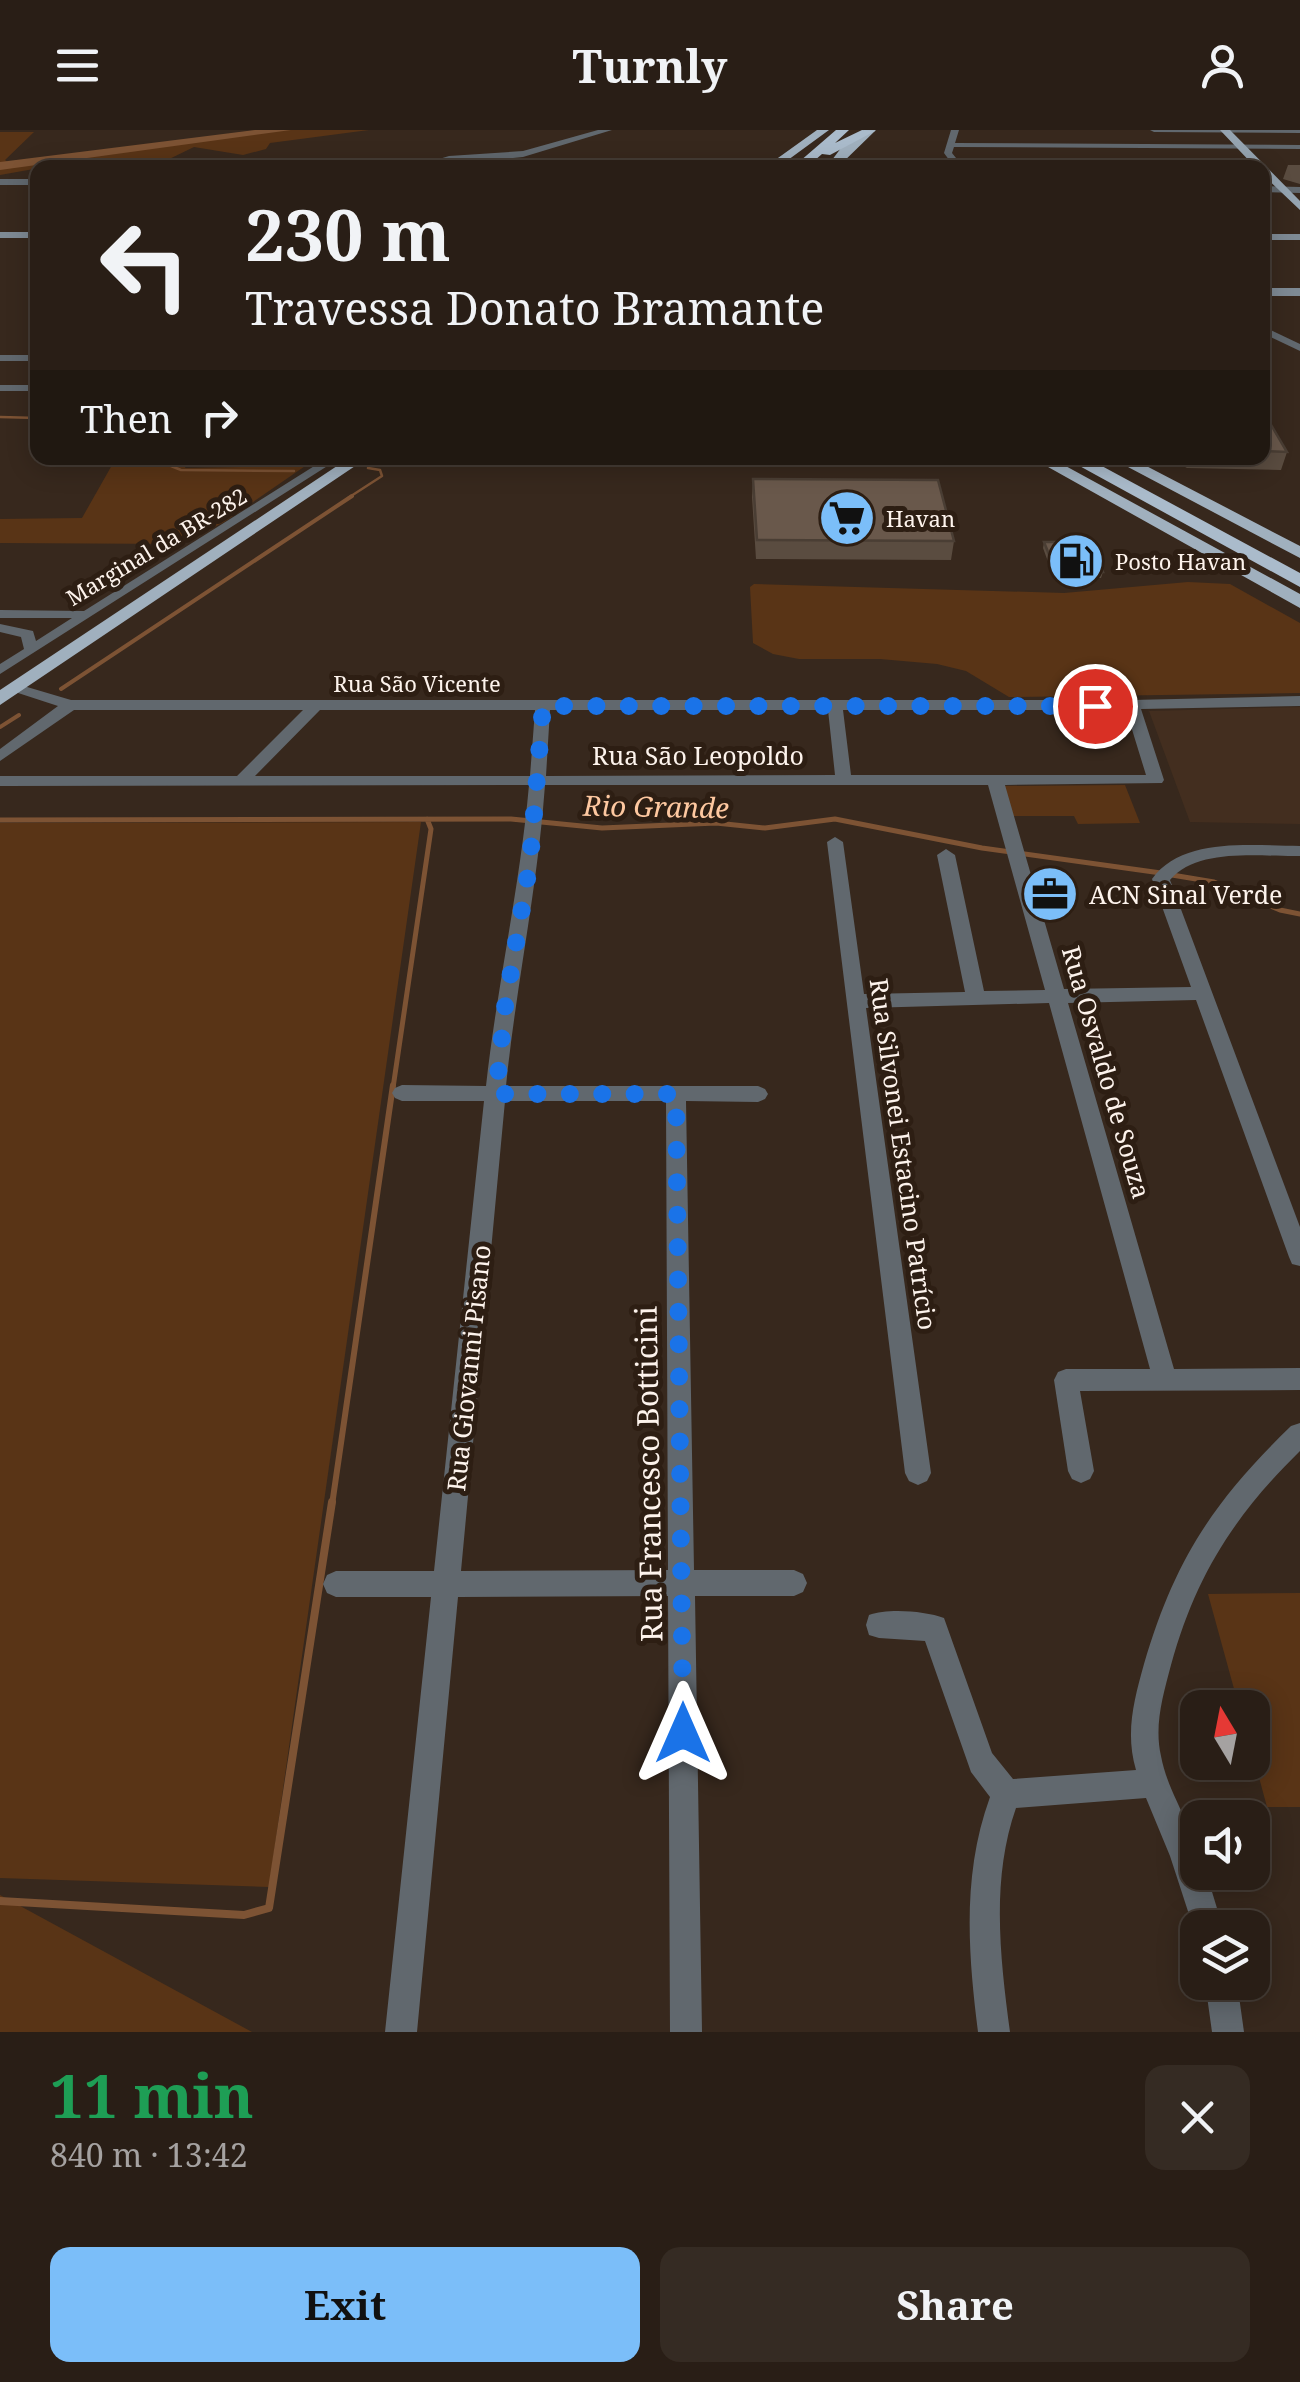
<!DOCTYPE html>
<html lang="en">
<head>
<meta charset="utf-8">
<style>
  :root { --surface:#291e16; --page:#352b23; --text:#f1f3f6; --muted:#a5a2a1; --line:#453c35; --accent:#7bbef9 }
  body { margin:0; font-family:"Noto Serif",serif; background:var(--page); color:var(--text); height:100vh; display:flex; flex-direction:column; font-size:38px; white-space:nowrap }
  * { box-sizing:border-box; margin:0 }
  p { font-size:32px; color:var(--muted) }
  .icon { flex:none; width:55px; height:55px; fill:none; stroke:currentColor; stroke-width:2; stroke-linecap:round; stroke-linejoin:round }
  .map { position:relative; height:1902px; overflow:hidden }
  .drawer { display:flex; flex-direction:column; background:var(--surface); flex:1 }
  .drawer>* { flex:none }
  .guide { position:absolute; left:30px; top:30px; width:1240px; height:305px; border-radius:20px; box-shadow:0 5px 25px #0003,0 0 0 2px var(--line); background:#291e16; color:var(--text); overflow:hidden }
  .needle { width:65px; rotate:350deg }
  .fabs { position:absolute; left:1180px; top:1560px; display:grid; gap:20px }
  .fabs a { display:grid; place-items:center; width:90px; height:90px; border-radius:20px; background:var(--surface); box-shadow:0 5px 25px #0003,0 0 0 2px var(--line); font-size:50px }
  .pin { position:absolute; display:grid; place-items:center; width:85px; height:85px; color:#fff; margin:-42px; border:5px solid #fff; border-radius:50%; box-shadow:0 2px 10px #0007 }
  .me { position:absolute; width:110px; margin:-55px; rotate:0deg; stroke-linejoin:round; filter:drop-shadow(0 0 8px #0008) }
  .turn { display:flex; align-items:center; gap:35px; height:210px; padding:0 50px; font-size:45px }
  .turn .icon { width:130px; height:130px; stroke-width:2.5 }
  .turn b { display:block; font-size:70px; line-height:85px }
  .then { display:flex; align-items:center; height:95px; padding:0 50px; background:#0003; gap:20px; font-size:38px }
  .round { display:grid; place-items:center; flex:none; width:105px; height:105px; border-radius:20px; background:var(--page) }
  .head { display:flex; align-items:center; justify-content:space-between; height:170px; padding:0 50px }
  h1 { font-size:60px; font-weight:700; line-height:75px; color:#1e9e55 }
  .button { display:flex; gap:20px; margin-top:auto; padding:20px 50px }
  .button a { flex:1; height:115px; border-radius:20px; background:var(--accent); color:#111; font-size:40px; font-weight:700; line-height:115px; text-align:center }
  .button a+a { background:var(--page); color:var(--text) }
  header { display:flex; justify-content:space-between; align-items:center; height:130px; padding:0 50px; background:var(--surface); font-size:45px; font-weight:700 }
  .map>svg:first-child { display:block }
  .built { fill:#432e1f }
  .green { fill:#593416 }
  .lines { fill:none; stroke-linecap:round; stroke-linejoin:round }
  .stream-far4 { stroke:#7d5334; stroke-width:2.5 }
  .stream-far3 { stroke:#7d5334; stroke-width:4 }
  .stream-far2 { stroke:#7d5334; stroke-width:5 }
  .stream-far1 { stroke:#7d5334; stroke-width:6 }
  .stream { stroke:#7d5334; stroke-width:8 }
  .river { fill:#7d5334; fill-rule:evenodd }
  .minor { fill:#61686e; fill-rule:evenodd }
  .tertiary { fill:#61686e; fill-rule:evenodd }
  .secondary { fill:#7e8a94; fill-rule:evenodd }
  .primary { fill:#95a4b1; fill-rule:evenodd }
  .trunk { fill:#a0b0be; fill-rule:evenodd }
  .motorway { fill:#aabbcb; fill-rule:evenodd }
  .wall { fill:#5a4c40 }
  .building { fill:#69584b; stroke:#4a3e34; stroke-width:2.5 }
  .route { stroke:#1a73e8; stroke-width:18; stroke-dasharray:0 32.4 }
  .labels { text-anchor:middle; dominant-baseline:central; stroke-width:10; stroke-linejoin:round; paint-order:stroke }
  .far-poi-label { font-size:22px; fill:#fdf3ec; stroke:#2d1e13; text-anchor:start }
  .far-street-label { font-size:22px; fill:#fdf3ec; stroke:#2d1e13 }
  .street-label { font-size:25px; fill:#fdf3ec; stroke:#2d1e13 }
  .poi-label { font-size:25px; fill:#fdf3ec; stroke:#2d1e13; text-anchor:start }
  .water-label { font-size:28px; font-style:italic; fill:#fec8a0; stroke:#2d1e13 }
  .near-street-label { font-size:30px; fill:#fdf3ec; stroke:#2d1e13 }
</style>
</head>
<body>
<header><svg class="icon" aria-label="menu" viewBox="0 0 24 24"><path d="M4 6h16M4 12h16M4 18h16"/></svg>Turnly<svg class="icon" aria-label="person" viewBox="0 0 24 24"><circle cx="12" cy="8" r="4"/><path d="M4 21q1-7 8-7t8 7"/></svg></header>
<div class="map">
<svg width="1300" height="1902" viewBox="0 0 1300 1902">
  <rect width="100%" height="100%" fill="#37281d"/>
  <path class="built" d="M1300 577V694L1190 692 1149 581Z"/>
  <path class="green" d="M257 0H369L270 13 266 19 243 25 194 17 161 33 90 29 0 45V2H34L5 30 10 34Z
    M116 328H189L185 338 290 336 311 332 224 392 181 414 0 413V389L82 388Z
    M1188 452 1230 454 1300 493V563L1009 567 966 541 937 534 880 529H799L773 524 753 513 750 457 754 454 1064 463Z
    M1125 655 1140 693 1078 694 1074 686H1011L1002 656Z
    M421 692 269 1757 0 1748V693Z
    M1300 1463V1677H1267L1253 1625 1252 1578 1239 1577 1208 1464Z
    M0 1765 252 1902H0Z"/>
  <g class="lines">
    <path class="stream-far4" d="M0 287 38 288
      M176 328 171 336 181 340 294 341
      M348 368 382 346 380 340 368 338"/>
    <path class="stream-far3" d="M61 559 352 366
      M0 597 19 585"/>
    <path class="stream-far2" d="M0 690 511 689 602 698 716 693 765 698 835 689 982 718 1161 743
      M1172 745 1214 752 1280 780 1300 784
      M393 958 431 699 427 689"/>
    <path class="stream-far1" d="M332 1375 393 955"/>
    <path class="stream" d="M0 1771 244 1785 269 1778 332 1372"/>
    <path class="river" d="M255 0H291L0 40V32Z"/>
    <path class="minor" d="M951 0H959L955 13 1300 15V19L954 17 952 23 964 38H955L944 23Z
      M1150 0H1300V3L1154 2Z
      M0 49H38V55H0Z
      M1262 56 1300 57V63L1262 62Z
      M1262 196 1300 214V221L1262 203Z
      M0 225H38V231H0Z
      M0 255H38V261H0Z
      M327 328H340L0 544V534L24 519 21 507 0 502V494L33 501 36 511 72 488H0V480L84 481Z
      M17 554 71 570H1132L1300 566V576L1141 579 1164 650 1162 653 1005 655 1064 859 1191 857 1152 749C1183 706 1253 716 1300 716V726C1261 727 1198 717 1170 750L1300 1097V1136L1292 1134 1289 1127 1196 870 1068 873 1174 1239 1300 1238V1260L1080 1261 1094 1341 1090 1349 1081 1353 1072 1349 1068 1341 1054 1250 1058 1242 1066 1239H1150L1049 873 866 878 931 1343 927 1351 918 1355 909 1351 905 1343 827 712 835 707 843 712 864 864 965 862 937 725 946 719 955 725 984 861 1045 860 988 655H545C538 756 516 855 506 956H758L765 959 768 964 765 969 758 972 686 971 694 1440H794L803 1444 807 1453 803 1462 794 1466H695L702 1902H670L668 1466 458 1467 417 1902H385L431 1467H336L327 1463 323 1454 327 1445 336 1441H434L484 971H402L395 968 392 963 395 958 402 955 486 956C497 855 520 757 529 655L0 656V646H237L303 580H74L0 631V619L58 576 12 561 10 558ZM320 580H535L530 646H255ZM550 580H828L835 645 546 646ZM843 580H1126L1146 645H851ZM505 971H666L668 1440 461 1441Z
      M1300 1293V1321C1234 1386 1196 1445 1171 1535 1163 1565 1154 1596 1161 1626 1169 1669 1198 1698 1198 1742H1206L1223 1798H1198L1197 1809 1170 1726 1146 1668 1016 1678C991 1749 1000 1828 1010 1902H978C968 1823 962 1744 990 1667L971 1642 925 1511 879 1508 869 1505 866 1495 869 1485C888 1478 925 1481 944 1488L992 1623 1013 1649 1136 1640C1125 1603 1134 1570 1144 1534 1175 1429 1213 1372 1291 1296Z
      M1205 1852H1237L1244 1902H1212Z"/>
    <path class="tertiary" d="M598 0H612L523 27 410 38 449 26 523 21Z"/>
    <path class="secondary" d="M0 102H38V108H0Z
      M1262 104H1300V110H1262Z
      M1262 158H1300V166H1262Z"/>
    <path class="primary" d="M1220 0H1230L1300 71V80L1262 44V38H1256Z"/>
    <path class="trunk" d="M817 0H829L777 38H764Z
      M864 0H876L837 38H826L841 18Z
      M349 328H367L0 575V560Z
      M1032 328H1051L1300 464V478Z
      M1111 328H1131L1300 416V428Z"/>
    <path class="motorway" d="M836 0H849L835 13 862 0 875 1 830 25 822 24 806 38H792Z
      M1065 328H1087L1300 443V457Z"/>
  </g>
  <path class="wall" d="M1288 35H1300V54L1283 49Z
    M1262 288 1287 322 1281 340 1187 338 1168 328H1262Z
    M753 349 954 411 951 430 756 429 752 367Z
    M1044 412 1103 442 1101 448H1054L1043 418Z"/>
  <path class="building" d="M1262 288H1267L1287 322 1262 321Z
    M753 349 938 350 954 411 757 410Z
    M1044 412H1090L1103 442H1056Z"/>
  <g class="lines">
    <path class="route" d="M683 1603 676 964H496L505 877 530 732 543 576H1095"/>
  </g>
  <defs>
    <g id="supermarket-disc" transform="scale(2.875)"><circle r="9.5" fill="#7bbef9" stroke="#2d1e13"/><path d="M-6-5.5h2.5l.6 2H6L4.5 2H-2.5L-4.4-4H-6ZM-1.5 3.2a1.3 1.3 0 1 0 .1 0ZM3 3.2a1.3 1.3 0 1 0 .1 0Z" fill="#111"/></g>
    <g id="fuel-disc" transform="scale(2.875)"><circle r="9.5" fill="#7bbef9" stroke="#2d1e13"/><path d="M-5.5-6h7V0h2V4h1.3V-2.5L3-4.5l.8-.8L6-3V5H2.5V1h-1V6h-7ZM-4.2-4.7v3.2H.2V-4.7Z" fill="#111"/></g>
    <g id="office-disc" transform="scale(2.875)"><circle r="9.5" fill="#7bbef9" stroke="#2d1e13"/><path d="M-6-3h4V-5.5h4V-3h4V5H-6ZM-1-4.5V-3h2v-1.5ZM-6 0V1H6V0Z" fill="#111"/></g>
  </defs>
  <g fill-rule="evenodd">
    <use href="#supermarket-disc" x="847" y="388"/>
    <use href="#fuel-disc" x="1076" y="431"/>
    <use href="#office-disc" x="1050" y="764"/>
  </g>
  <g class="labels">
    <g class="far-poi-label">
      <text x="886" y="388">Havan</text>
      <text x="1115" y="431">Posto Havan</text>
    </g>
    <g class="far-street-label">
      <text transform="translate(156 416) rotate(-31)">Marginal da BR-282</text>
      <text x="417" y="553">Rua São Vicente</text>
    </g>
    <g class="street-label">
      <text x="698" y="625">Rua São Leopoldo</text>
      <text transform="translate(1107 942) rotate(74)">Rua Osvaldo de Souza</text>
      <text transform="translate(904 1024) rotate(82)">Rua Silvonei Estacino Patrício</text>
      <text transform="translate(468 1238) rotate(-84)">Rua Giovanni Pisano</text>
    </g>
    <g class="poi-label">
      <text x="1089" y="764">ACN Sinal Verde</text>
    </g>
    <g class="water-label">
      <text transform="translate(656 676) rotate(1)">Rio Grande</text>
    </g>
    <g class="near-street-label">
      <text transform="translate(648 1344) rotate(-91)">Rua Francesco Botticini</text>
    </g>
  </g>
</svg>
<div class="fabs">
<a><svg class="needle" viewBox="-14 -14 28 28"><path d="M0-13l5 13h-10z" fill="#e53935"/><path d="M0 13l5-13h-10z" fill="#a5a2a1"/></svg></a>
<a><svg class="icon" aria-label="sound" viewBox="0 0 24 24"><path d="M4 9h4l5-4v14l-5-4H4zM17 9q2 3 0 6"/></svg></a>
<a><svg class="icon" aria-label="layers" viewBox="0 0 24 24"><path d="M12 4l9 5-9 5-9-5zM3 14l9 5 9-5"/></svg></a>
</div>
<div class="pin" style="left:1095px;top:576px;background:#d93025"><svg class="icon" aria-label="arrive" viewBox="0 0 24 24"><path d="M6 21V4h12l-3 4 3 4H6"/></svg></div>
<svg class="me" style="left:683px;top:1603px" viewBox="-20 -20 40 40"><path d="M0-17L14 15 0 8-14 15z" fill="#1a73e8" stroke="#fff" stroke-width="4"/></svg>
<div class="guide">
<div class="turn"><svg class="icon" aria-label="left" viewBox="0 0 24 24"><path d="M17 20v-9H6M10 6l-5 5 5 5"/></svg><div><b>230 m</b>Travessa Donato Bramante</div></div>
<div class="then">Then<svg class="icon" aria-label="right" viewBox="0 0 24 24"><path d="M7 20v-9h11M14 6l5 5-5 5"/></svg></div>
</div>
</div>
<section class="drawer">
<div class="head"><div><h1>11 min</h1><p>840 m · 13:42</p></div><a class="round"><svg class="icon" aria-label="close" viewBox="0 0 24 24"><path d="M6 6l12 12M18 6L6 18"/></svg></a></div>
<div class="button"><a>Exit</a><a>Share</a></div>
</section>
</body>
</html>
